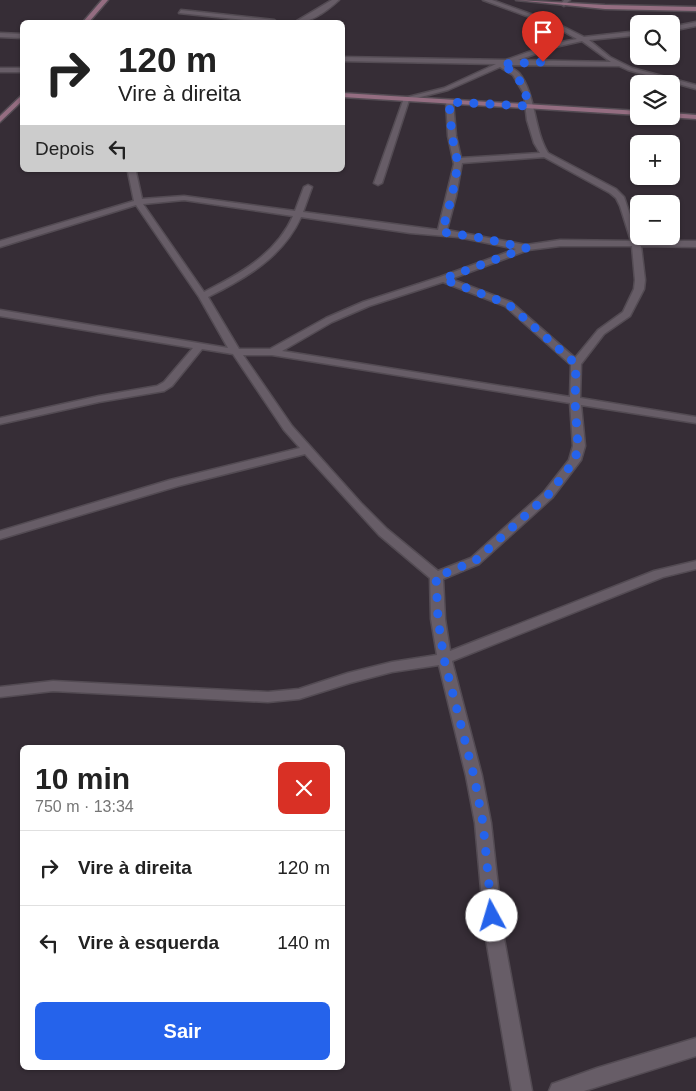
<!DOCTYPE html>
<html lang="pt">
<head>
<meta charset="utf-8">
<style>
  :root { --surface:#fff; --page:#f2f2f2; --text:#222; --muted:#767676; --line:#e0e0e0; --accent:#2563eb }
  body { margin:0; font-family:Helvetica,sans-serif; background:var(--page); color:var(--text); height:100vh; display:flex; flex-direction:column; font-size:19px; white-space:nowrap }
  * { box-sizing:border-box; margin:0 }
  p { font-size:16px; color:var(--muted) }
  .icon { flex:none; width:28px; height:28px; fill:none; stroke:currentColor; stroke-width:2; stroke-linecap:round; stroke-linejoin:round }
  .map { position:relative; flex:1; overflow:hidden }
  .panel { position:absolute; left:20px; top:745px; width:325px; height:325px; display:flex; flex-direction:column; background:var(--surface); border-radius:8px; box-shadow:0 1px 4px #0004 }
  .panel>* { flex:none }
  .guide { position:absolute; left:20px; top:20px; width:325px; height:152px; border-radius:8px; box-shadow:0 1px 4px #0004; background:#fff; color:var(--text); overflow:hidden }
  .buttons { position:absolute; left:630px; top:15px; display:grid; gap:10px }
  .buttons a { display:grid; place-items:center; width:50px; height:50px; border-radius:8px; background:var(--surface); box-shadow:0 1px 4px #0004; font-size:25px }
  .pin { position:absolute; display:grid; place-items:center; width:42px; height:42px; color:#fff; margin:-51px -21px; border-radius:50% 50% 50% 0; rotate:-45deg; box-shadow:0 0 5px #0007 }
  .pin .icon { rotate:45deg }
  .me { position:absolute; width:55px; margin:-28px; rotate:354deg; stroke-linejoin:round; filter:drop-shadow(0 0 4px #0008) }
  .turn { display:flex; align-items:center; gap:18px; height:105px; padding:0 15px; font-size:22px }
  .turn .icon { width:65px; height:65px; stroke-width:2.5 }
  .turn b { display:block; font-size:35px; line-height:42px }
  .then { display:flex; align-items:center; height:48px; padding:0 15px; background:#0003; gap:10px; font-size:19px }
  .round { display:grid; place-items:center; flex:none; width:52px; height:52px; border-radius:8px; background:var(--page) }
  .head { display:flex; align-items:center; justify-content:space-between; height:85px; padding:0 15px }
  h1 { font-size:30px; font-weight:800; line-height:38px }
  .action { display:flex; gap:10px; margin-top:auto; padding:10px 15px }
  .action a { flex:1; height:58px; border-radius:8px; background:var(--accent); color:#fff; font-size:20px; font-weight:800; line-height:58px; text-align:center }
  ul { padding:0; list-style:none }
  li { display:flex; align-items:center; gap:15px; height:75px; padding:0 15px; border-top:1px solid var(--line) }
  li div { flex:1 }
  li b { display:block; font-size:19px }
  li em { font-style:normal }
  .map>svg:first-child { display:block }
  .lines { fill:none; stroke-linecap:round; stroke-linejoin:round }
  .street-casing { stroke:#534b53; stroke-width:3 }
  .secondary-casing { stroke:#534b53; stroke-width:3 }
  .street { fill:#675d67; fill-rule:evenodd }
  .secondary { fill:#946d81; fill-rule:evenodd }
  .route { stroke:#2563eb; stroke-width:9; stroke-dasharray:0 16.2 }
</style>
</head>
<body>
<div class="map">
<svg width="696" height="1091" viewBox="0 0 696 1091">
  <rect width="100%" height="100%" fill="#362d36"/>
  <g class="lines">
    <g class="street-casing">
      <path id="street" d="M332 0H339C328 10 310 24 295 22Z
        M483 0H492L558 24 584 37 639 31V35L589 40 610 57 632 68 696 85V89L628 70 619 66 506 65C510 67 516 70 519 73 536 94 533 128 548 153L616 189 624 197 639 241H696V247L641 246 645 280 644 289 630 316 604 334 581 364 580 398 696 417V423L581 405 585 446 581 460 552 498 479 564 443 579 445 619 450 651 654 571 696 561V569L663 577 452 661 482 776 491 823 503 933 532 1091H512L485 933 475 823 466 776 439 665 392 672 350 683 299 699 268 702 53 691 0 697V687L53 681 268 692 299 689 348 673 392 662 437 655 431 619 430 578 379 535 305 454 178 486 0 539V531L170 480 300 448 284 430 233 354 202 349 172 386 164 391 99 402 0 424V418L99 396 157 386 164 382 193 348 0 316V310L228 348 199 297 136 205 0 247V241L134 201 128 172 130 170 136 172 142 199 184 196 295 211 304 187 308 185 312 187 303 212 438 230 454 164 448 136 446 100 453 102 456 136 461 158 540 153 534 143 527 120 524 94 513 75 500 67 448 90 409 100 382 183 378 185 374 183 404 98 444 88 496 64 342 61V57L506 60 551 44 577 39 554 26ZM582 41 611 62 518 60 555 47ZM544 157 610 193 616 198 620 206 631 241 560 240 526 245 447 230 456 196 462 163ZM184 200 293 216C276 254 240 274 204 292L143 204ZM301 217 410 233 458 237 516 249 440 277 363 302 326 318 270 349H239L208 297C246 278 283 257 301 217ZM560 246H632L635 280 634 289 623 312 598 330 575 358 511 302 451 279 528 250ZM443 282 505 306 571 365 570 397 282 351 332 322 369 306ZM243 355H272L570 403 573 446 569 460 544 492 471 558 438 571 387 529 361 503 292 426Z
        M564 0H570L564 6 561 4Z
        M181 10 274 20 277 22H262L179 13Z
        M696 22V26L671 31V27Z
        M0 33 22 34V38L0 37Z
        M0 68H22V72H0Z
        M696 1038V1056L584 1091H549L552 1084 597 1068Z"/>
    </g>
    <g class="secondary-casing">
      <path id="secondary" d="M102 0H108L89 22H83Z
        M516 0 605 5 696 7V11L605 9Z
        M342 93 639 111V115L342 97Z
        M22 95V101L0 122V116Z
        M671 113 696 115V119L668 117 671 116Z"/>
    </g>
    <use href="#street" class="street"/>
    <use href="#secondary" class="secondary"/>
  </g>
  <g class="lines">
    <path class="route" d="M492 916 483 823 474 776 444 659 438 619 436 577 475 561 548 495 575 460 578 446 575 402 576 364 508 304 443 279 526 248 482 238 442 232 452 196 458 164 452 136 449 102 528 106C526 88 518 73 501 64L543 62"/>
  </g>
</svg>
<div class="buttons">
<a><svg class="icon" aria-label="search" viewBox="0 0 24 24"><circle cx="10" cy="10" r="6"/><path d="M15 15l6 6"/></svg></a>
<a><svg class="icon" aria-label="layers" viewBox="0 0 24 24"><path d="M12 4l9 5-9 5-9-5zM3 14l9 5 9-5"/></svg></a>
<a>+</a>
<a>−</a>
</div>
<div class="pin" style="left:543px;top:62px;background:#d93025"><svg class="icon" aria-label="arrive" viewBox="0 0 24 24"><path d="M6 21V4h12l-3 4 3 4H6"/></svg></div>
<svg class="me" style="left:492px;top:916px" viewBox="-20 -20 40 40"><circle r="19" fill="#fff"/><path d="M0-13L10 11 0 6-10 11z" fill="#2563eb"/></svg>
<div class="guide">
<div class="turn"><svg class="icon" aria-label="right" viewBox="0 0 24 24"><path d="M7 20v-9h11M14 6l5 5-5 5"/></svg><div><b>120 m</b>Vire à direita</div></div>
<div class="then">Depois<svg class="icon" aria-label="left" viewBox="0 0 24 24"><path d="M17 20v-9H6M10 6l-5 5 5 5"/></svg></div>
</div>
<section class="panel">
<div class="head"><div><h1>10 min</h1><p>750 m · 13:34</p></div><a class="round" style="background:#d93025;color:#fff"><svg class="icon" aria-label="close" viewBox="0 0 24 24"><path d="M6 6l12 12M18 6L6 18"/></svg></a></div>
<ul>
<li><svg class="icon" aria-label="right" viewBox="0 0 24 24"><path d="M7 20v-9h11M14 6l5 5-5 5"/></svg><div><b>Vire à direita</b></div><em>120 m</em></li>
<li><svg class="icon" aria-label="left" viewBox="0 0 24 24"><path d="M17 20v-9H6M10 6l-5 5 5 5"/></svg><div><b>Vire à esquerda</b></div><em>140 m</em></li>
</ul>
<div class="action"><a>Sair</a></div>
</section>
</div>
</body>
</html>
